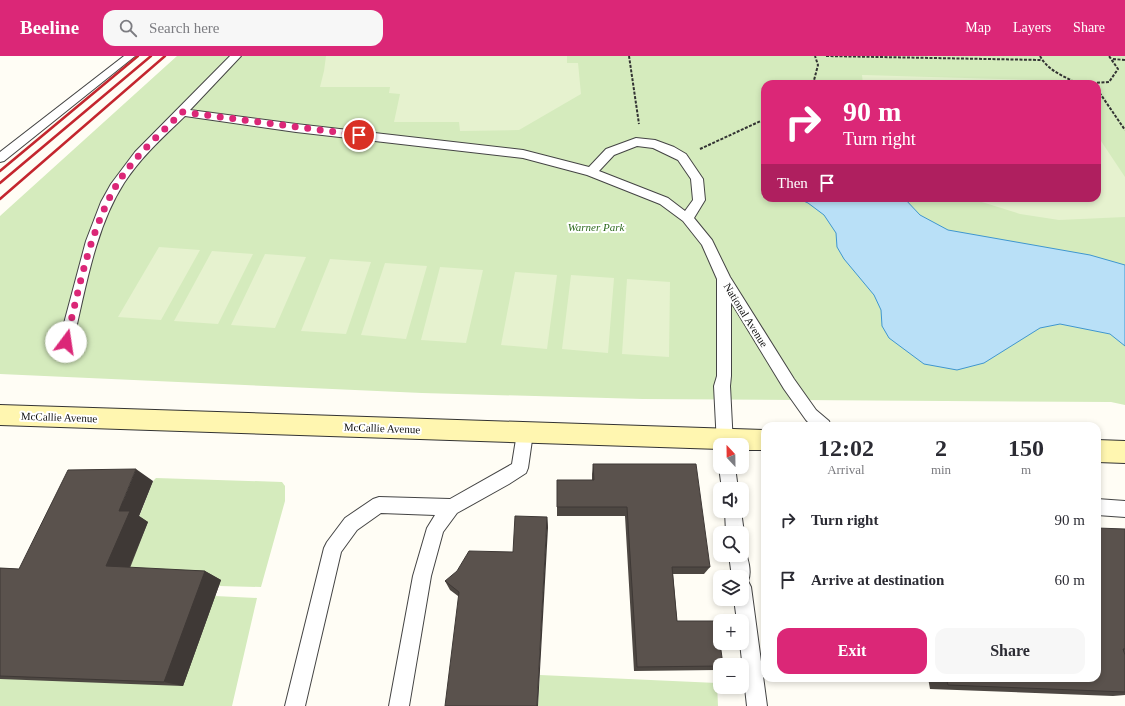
<!DOCTYPE html>
<html lang="en">
<head>
<meta charset="utf-8">
<style>
  :root { --surface:#fff; --page:#f7f7f7; --text:#2b2b33; --muted:#7c7c81; --accent:#db2777 }
  body { margin:0; font-family:Georgia,serif; background:var(--page); color:var(--text); height:100vh; display:flex; flex-direction:column; font-size:15px; white-space:nowrap }
  * { box-sizing:border-box; margin:0 }
  p { font-size:13px; color:var(--muted) }
  .icon { flex:none; width:22px; height:22px; fill:none; stroke:currentColor; stroke-width:2; stroke-linecap:round; stroke-linejoin:round }
  .map { position:relative; flex:1; overflow:hidden }
  .details { position:absolute; left:761px; top:366px; width:340px; height:260px; display:flex; flex-direction:column; background:var(--surface); border-radius:12px; box-shadow:0 2px 6px #0003 }
  .details>* { flex:none }
  .banner { position:absolute; left:761px; top:24px; width:340px; height:122px; border-radius:12px; box-shadow:0 2px 6px #0003; background:#db2777; color:#fff; overflow:hidden }
  .needle { width:26px; rotate:338deg }
  .tools { position:absolute; left:713px; top:382px; display:grid; gap:8px }
  .tools a { display:grid; place-items:center; width:36px; height:36px; border-radius:8px; background:var(--surface); box-shadow:0 2px 6px #0003; font-size:20px }
  .pin { position:absolute; display:grid; place-items:center; width:34px; height:34px; color:#fff; margin:-17px; border:2px solid #fff; border-radius:50%; box-shadow:0 1px 4px #0007 }
  .me { position:absolute; width:44px; margin:-22px; rotate:14deg; stroke-linejoin:round; filter:drop-shadow(0 0 3px #0008) }
  .turn { display:flex; align-items:center; gap:14px; height:84px; padding:0 16px; font-size:18px }
  .turn .icon { width:52px; height:52px; stroke-width:2.5 }
  .turn b { display:block; font-size:28px; line-height:34px }
  .then { display:flex; align-items:center; height:38px; padding:0 16px; background:#0003; gap:8px; font-size:15px }
  .eta { display:flex; justify-content:space-evenly; align-items:center; height:68px; text-align:center }
  .eta b { font-size:24px; font-weight:800; line-height:28px }
  .primary-button { display:flex; gap:8px; margin-top:auto; padding:8px 16px }
  .primary-button a { flex:1; height:46px; border-radius:12px; background:var(--accent); color:#fff; font-size:16px; font-weight:800; line-height:46px; text-align:center }
  .primary-button a+a { background:var(--page); color:var(--text) }
  ul { padding:0; list-style:none }
  li { display:flex; align-items:center; gap:12px; height:60px; padding:0 16px }
  li div { flex:1 }
  li b { display:block; font-size:15px }
  li em { font-style:normal }
  header { display:flex; align-items:center; gap:24px; box-sizing:border-box; height:56px; padding:0 20px; background:var(--accent); color:#fff }
  header strong { font-size:19px }
  nav { display:flex; gap:22px; margin-inline-start:auto; font-size:14px }
  .search { width:280px; height:36px; background:var(--page); display:flex; align-items:center; gap:10px; box-sizing:border-box; padding:0 14px; border-radius:12px; color:var(--muted); font-size:15px }
  .map>svg:first-child { display:block }
  .green { fill:#d5ebbd; fill-rule:evenodd }
  .pitch { fill:#e6f2cf }
  .water { fill:#b9e0f7; stroke:#3f96cf }
  .lines { fill:none; stroke-linecap:round; stroke-linejoin:round }
  .service-casing { stroke:#444; stroke-width:2 }
  .secondary-casing { stroke:#333; stroke-width:2 }
  .path { stroke:#333; stroke-width:2; stroke-dasharray:3 1.5; stroke-linecap:butt }
  .service { fill:#fff; fill-rule:evenodd }
  .secondary { fill:#fff6b0; fill-rule:evenodd }
  .rail { stroke:#c4262e; stroke-width:2.5 }
  .wall { fill:#4d4742 }
  .shaded-wall { fill:#3f3936 }
  .building { fill:#5a524d; stroke:#3f3936 }
  .route { stroke:#db2777; stroke-width:7; stroke-dasharray:0 12.6 }
  .labels { text-anchor:middle; dominant-baseline:central; stroke-width:4; stroke-linejoin:round; paint-order:stroke }
  .park-label { font-size:11px; font-style:italic; fill:#2f6b1f; stroke:#fff }
  .street-label { font-size:11px; fill:#111; stroke:#fff }
</style>
</head>
<body>
<header>
<strong>Beeline</strong>
<div class="search"><svg class="icon" aria-label="search" viewBox="0 0 24 24"><circle cx="10" cy="10" r="6"/><path d="M15 15l6 6"/></svg>Search here</div>
<nav><a>Map</a><a>Layers</a><a>Share</a></nav>
</header>
<div class="map">
<svg width="1125" height="650" viewBox="0 0 1125 650">
  <rect width="100%" height="100%" fill="#fffdf5"/>
  <path class="green" d="M177 0H1125V349L1111 346 643 343 422 337 0 318V160ZM765 28H1097V142H765Z
    M156 422 282 426 285 430V445L261 531 219 530 126 519 148 466H137L153 425Z
    M215 540 257 542 232 650H0V623Z
    M540 619 717 627 718 650H538Z"/>
  <path class="pitch" d="M326 0H567V7H578L581 38 519 74 460 75 459 66H394L400 38 389 37 390 31H320L324 15Z
    M862 19 1037 24 1050 28H863Z
    M1097 79 1125 121V161L1059 164 1020 158 969 142H1097Z
    M159 191 200 194 161 264 118 261Z
    M212 195 253 198 218 268 174 265Z
    M265 198 306 201 275 272 231 269Z
    M330 203 371 206 346 278 301 275Z
    M385 207 427 210 406 283 361 279Z
    M440 211 483 214 466 287 421 284Z
    M515 216 557 219 547 293 501 289Z
    M571 219 614 222 608 297 562 293Z
    M627 223 670 226 669 301 622 298Z"/>
  <path class="water" d="M797 142H904L920 159 948 174 1090 199 1125 209V290L1110 278 1060 268 1040 272 984 307 957 314 924 308 889 282 882 270 881 254 874 239 844 203 837 191 836 177 824 159 808 147Z"/>
  <g class="lines">
    <g class="service-casing">
      <path id="service" d="M124 0H135L4 105 0 106V96Z
        M230 0H241L190 54 296 68 523 94 589 111 606 93 636 82 655 84 674 91 686 98 703 123 705 144 694 162 712 184 730 221 794 323 816 354 829 365 831 370H812L806 364 784 333 731 246V320L730 330 733 389H720L719 394 717 389 714 330 717 320V223L702 189 683 165 660 148 587 119 523 102 296 76 185 60C163 81 140 102 124 127 95 172 85 235 73 286L71 290 66 292 61 290 59 286 86 185 101 146 111 128 135 96ZM637 90 653 92 678 104 691 123 693 144 685 155 668 142 599 115 614 99Z
        M525 370 531 372 533 377 528 412 526 417 509 428 457 457 443 476 431 520 409 650H389L413 520 427 472 435 459 381 457 357 474 341 496 305 650H285L324 492 327 486 345 462 373 443 379 441 450 443 512 408 517 377 519 372Z
        M720 408V411H735L738 433H722L719 411Z
        M1097 443 1125 445V461L1097 459Z
        M725 455H741L744 477 742 481V477H726Z
        M742 492 744 493C748 501 752 516 748 525L751 531 767 650H747L740 587H742V565H737L734 543H742V521H732L729 499H742Z"/>
    </g>
    <g class="secondary-casing">
      <path id="secondary" d="M0 349 765 374V394H742V389H720V393L0 369Z
        M1097 384 1125 385V407L1097 406Z"/>
    </g>
    <path class="path" d="M629 0 639 68
      M826 0 1041 4
      M1040 0C1048 15 1064 20 1078 28
      M1113 3 1125 4
      M813 28 818 9 815 0
      M1079 28 1109 26 1118 13 1109 0
      M1097 33 1125 74
      M700 93 765 63"/>
    <use href="#service" class="service"/>
    <use href="#secondary" class="secondary"/>
    <path class="rail" d="M0 115 138 0
      M0 127 151 0
      M0 143 165 0"/>
  </g>
  <path class="wall" d="M593 408 710 511 704 518H673L677 565 720 609V612L717 614 634 615 625 460H557V424H592V418Z
    M153 425 139 460 148 466 130 512 205 515 221 524 183 630 0 623V512L19 513Z
    M547 461 548 472 458 540 450 534 445 525 513 496Z
    M1125 473V639L1113 640 930 633 928 622H1097Z"/>
  <path class="shaded-wall" d="M136 413 153 425 139 460 148 466 126 519 106 510 119 455Z
    M547 461 548 472 538 650H537Z
    M205 515 221 524 183 630 164 626Z"/>
  <path class="building" d="M593 408H696L710 511H672L677 565H717L723 609H720V610L637 611 627 451H557V424H594Z
    M136 413 119 455H130L106 510 205 515 164 626 0 620V512L19 513 68 414Z
    M515 460 547 461 537 650H445L459 536 445 525 457 515 469 495 513 496Z
    M1097 472 1125 473V593H1123L1125 599V636L948 629 946 622H1097Z"/>
  <g class="lines">
    <path class="route" d="M66 286C79 233 89 176 117 128 134 101 160 78 182 56L359 79"/>
  </g>
  <g class="labels">
    <g class="park-label">
      <text x="596" y="171">Warner Park</text>
    </g>
    <g class="street-label">
      <text transform="translate(746 259) rotate(58)">National Avenue</text>
      <text transform="translate(59 361) rotate(2)">McCallie Avenue</text>
      <text transform="translate(382 372) rotate(2)">McCallie Avenue</text>
    </g>
  </g>
</svg>
<div class="tools">
<a><svg class="needle" viewBox="-14 -14 28 28"><path d="M0-13l5 13h-10z" fill="#e53935"/><path d="M0 13l5-13h-10z" fill="#7c7c81"/></svg></a>
<a><svg class="icon" aria-label="sound" viewBox="0 0 24 24"><path d="M4 9h4l5-4v14l-5-4H4zM17 9q2 3 0 6"/></svg></a>
<a><svg class="icon" aria-label="search" viewBox="0 0 24 24"><circle cx="10" cy="10" r="6"/><path d="M15 15l6 6"/></svg></a>
<a><svg class="icon" aria-label="layers" viewBox="0 0 24 24"><path d="M12 4l9 5-9 5-9-5zM3 14l9 5 9-5"/></svg></a>
<a>+</a>
<a>−</a>
</div>
<div class="pin" style="left:359px;top:79px;background:#d93025"><svg class="icon" aria-label="arrive" viewBox="0 0 24 24"><path d="M6 21V4h12l-3 4 3 4H6"/></svg></div>
<svg class="me" style="left:66px;top:286px" viewBox="-20 -20 40 40"><circle r="19" fill="#fff"/><path d="M0-13L10 11 0 6-10 11z" fill="#db2777"/></svg>
<div class="banner">
<div class="turn"><svg class="icon" aria-label="right" viewBox="0 0 24 24"><path d="M7 20v-9h11M14 6l5 5-5 5"/></svg><div><b>90 m</b>Turn right</div></div>
<div class="then">Then<svg class="icon" aria-label="arrive" viewBox="0 0 24 24"><path d="M6 21V4h12l-3 4 3 4H6"/></svg></div>
</div>
<section class="details">
<div class="eta">
<div><b>12:02</b><p>Arrival</p></div>
<div><b>2</b><p>min</p></div>
<div><b>150</b><p>m</p></div>
</div>
<ul>
<li><svg class="icon" aria-label="right" viewBox="0 0 24 24"><path d="M7 20v-9h11M14 6l5 5-5 5"/></svg><div><b>Turn right</b></div><em>90 m</em></li>
<li><svg class="icon" aria-label="arrive" viewBox="0 0 24 24"><path d="M6 21V4h12l-3 4 3 4H6"/></svg><div><b>Arrive at destination</b></div><em>60 m</em></li>
</ul>
<div class="primary-button"><a>Exit</a><a>Share</a></div>
</section>
</div>
</body>
</html>
